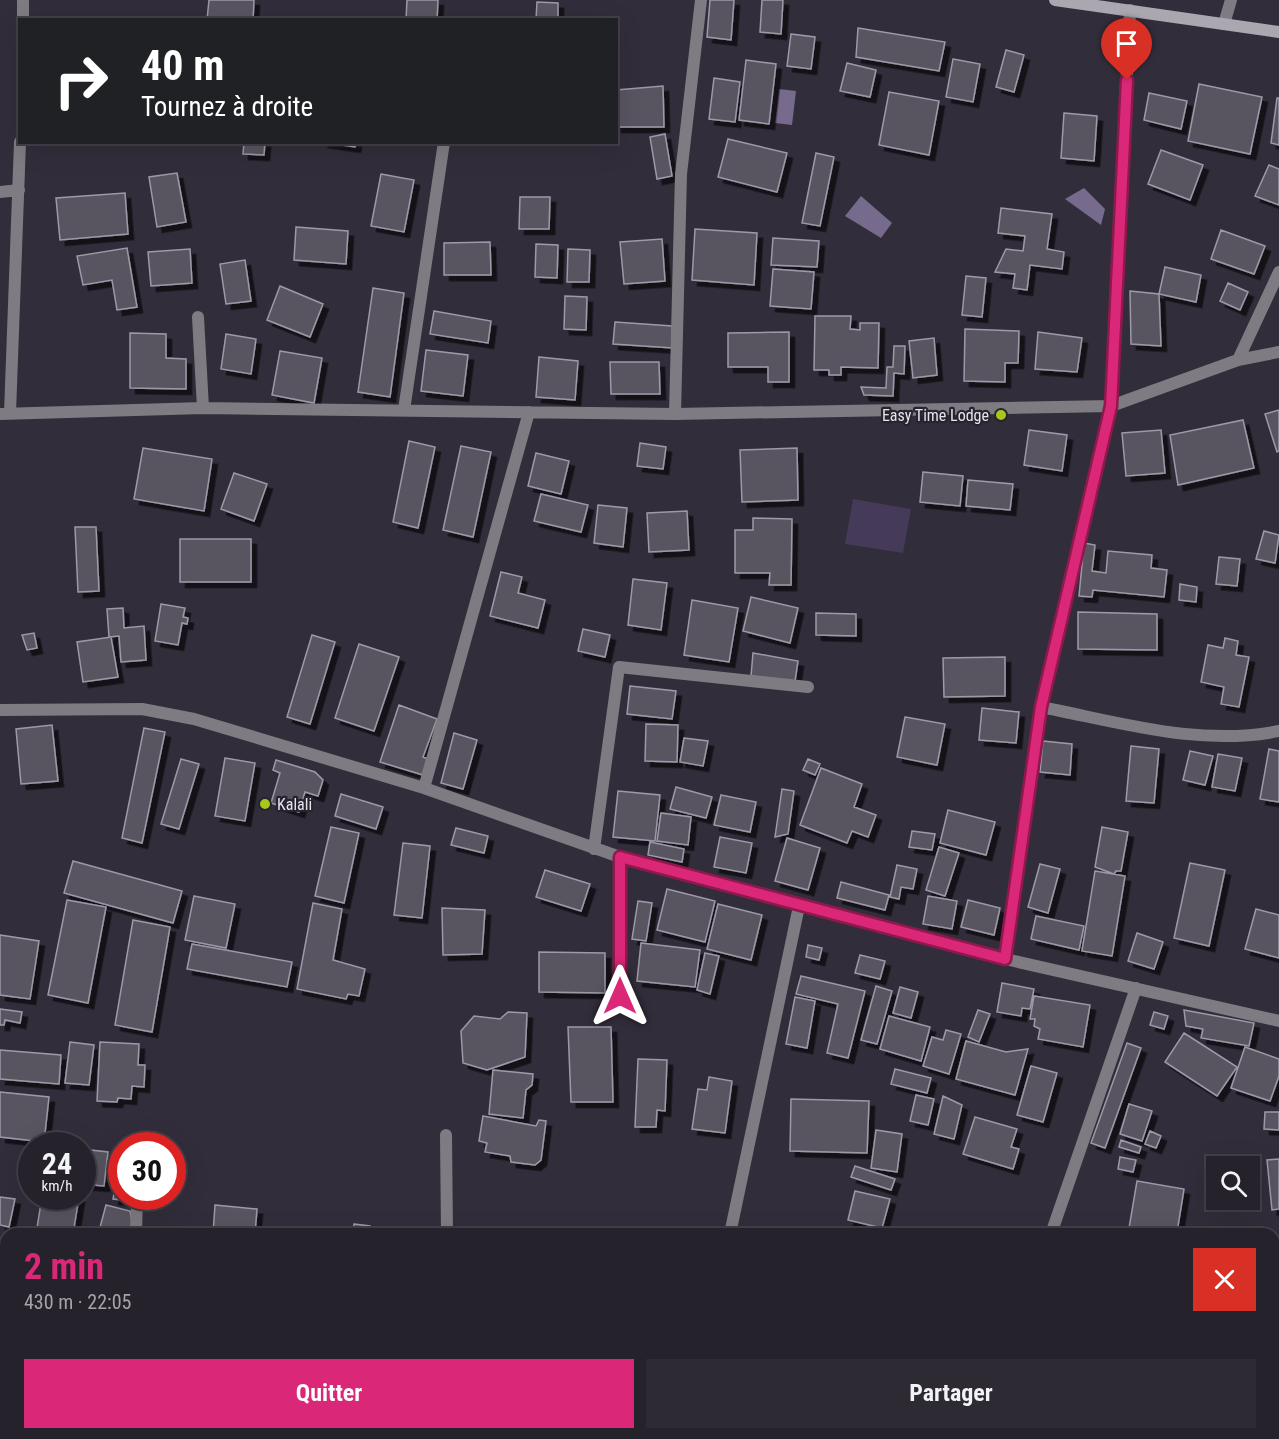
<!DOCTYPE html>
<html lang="fr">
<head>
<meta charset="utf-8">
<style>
  :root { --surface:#26222c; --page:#2e2a34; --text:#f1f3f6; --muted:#a4a4a9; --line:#423f48; --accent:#db2777 }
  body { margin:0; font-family:"Roboto Condensed",sans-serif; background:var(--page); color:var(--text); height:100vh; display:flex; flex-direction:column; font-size:22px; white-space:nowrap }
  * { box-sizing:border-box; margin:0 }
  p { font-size:20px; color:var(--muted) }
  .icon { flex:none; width:33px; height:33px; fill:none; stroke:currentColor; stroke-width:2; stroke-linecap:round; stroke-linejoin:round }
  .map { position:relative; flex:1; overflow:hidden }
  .details { position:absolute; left:0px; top:1228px; width:1280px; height:212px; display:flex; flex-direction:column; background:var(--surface); border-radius:18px 18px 0 0; box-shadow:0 6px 24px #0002,0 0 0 2px var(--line) }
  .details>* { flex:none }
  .banner { position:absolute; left:18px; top:18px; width:600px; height:126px; border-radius:0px; box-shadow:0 6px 24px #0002,0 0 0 2px var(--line); background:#202124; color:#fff; overflow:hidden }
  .tools { position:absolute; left:1206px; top:1156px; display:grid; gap:12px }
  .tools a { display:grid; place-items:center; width:54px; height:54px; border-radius:0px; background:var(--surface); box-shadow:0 6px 24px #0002,0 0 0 2px var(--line); font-size:30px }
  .speed { position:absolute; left:18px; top:1132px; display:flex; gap:12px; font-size:30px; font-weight:700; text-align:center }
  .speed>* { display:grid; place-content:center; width:78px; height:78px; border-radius:50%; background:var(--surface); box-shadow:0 6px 24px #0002,0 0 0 2px var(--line); line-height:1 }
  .speed small { font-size:15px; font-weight:400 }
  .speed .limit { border:9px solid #d22; background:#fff; color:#111 }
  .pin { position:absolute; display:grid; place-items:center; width:51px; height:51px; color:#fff; margin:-62px -26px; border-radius:50% 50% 50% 0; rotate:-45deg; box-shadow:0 0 6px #0007 }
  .pin .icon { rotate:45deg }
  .me { position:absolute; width:66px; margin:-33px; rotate:0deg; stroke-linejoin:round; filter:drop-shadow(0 0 4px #0008) }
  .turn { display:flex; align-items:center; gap:21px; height:126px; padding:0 24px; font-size:27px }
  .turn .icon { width:78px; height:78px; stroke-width:2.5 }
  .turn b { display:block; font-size:42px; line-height:51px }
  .round { display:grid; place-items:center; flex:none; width:63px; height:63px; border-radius:0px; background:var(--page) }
  .summary { display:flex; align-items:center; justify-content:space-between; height:102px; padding:0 24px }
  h1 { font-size:36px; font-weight:700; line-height:45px; color:var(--accent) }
  .primary-button { display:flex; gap:12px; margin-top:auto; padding:12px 24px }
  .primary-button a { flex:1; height:69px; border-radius:0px; background:var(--accent); color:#fff; font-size:24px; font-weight:700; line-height:69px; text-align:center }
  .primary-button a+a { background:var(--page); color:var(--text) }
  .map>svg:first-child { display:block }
  .green { fill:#453a57 }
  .water { fill:#776b8d }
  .building { fill:#585461; stroke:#9e99a9; stroke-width:1.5; filter:url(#shadow) }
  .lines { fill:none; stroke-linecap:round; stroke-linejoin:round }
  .street { stroke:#7e7c82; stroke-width:12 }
  .secondary { stroke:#aaa7b1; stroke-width:12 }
  .route-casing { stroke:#8e194d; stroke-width:15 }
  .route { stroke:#db2777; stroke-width:10 }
  .poi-dot { fill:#a8c71d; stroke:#28242f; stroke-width:2 }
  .labels { text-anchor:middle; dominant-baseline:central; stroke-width:4.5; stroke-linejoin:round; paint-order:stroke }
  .poi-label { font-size:16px; fill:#e6e3eb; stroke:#28242f; text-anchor:end }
</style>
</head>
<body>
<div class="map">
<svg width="1279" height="1439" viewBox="0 0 1279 1439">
  <defs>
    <filter id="shadow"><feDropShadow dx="5.5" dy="5.5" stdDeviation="0" flood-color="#0009"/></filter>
  </defs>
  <rect width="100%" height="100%" fill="#322d3a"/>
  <path class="green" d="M853 499 911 509 903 553 845 544Z"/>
  <path class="water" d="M779 89 796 91 792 125 775 123Z
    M1084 188 1105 209 1101 225 1065 199Z
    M861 196 892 223 881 238 845 216Z"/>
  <path class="building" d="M209 0H254L253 20H207Z
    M407 0H438L437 20H406Z
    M710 0H734L731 40 707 37Z
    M762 0H783L781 34 760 32Z
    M537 2 558 3V20H536Z
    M858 28 945 42 939 71 856 57Z
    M791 34 815 37 811 69 787 66Z
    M1006 50 1024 55 1014 92 996 87Z
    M953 59 980 64 973 102 946 97Z
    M746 60 776 64 769 124 739 120Z
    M847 63 876 70 870 97 840 91Z
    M714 78 740 82 735 122 709 119Z
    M1199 84 1262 97 1250 154 1188 141Z
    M663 86 664 127H616V90Z
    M889 92 939 101 929 155 879 145Z
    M1149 93 1187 101 1181 129 1144 120Z
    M1277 98H1279V145L1271 143Z
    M1064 113 1097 116 1094 161 1061 158Z
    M665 134 672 176 657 179 650 137Z
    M728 139 787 153 777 192 718 177Z
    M244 142H265L264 155 243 154Z
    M322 142H356L355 147Z
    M1161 150 1203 165 1190 200 1148 184Z
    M816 153 834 157 820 226 802 223Z
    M1269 165 1279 169V205L1255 196Z
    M177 173 186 222 157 227 149 177Z
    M381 174 414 180 404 232 371 226Z
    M125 193 128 234 60 240 56 198Z
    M520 197H550L549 229H519Z
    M1001 208 1052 214 1047 249 1064 252 1062 269 1030 265 1027 290 1013 288 1015 274 995 272 1006 249 1023 251 1025 236 998 233Z
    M296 227 348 231 346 264 294 260Z
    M695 229 757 233 754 285 692 280Z
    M1221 230 1265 246 1254 274 1211 259Z
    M773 238 819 241 817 267 771 265Z
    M662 239 665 281 624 284 620 242Z
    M490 242 491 275H444V243Z
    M536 244 558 245 557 278 535 277Z
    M127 248 137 307 117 310 112 280 83 285 77 256Z
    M190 249 192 283 151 286 148 252Z
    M568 249 590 250 589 282H567Z
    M245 260 251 301 226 304 220 264Z
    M1165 267 1201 275 1196 302 1159 294Z
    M773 269 814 272 811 309 770 306Z
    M966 276 986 278 982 317 962 315Z
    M1228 283 1248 292 1240 310 1220 301Z
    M280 286 323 304 310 337 267 320Z
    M373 288 404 293 390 397 358 392Z
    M1130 291 1159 294 1161 346 1131 344Z
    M565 296 587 297 586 330 564 329Z
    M434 311 491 321 488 343 430 334Z
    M815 316H851L850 329 860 330V323H879L878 368 841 367V375H829V370H814Z
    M615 322 672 326 673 348 613 344Z
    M965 329 1019 331 1018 363H1005V382L964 381Z
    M789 332V382H768V367H728V333Z
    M1038 332 1082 338 1077 372 1035 369Z
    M130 333 166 334V358L186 359V389L130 388Z
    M226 334 256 339 251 374 221 369Z
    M934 338 937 375 913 378 909 341Z
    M894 346H905L904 374 894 373 893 396 864 395 861 387 886 388 887 367H893Z
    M426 350 468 355 463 396 421 391Z
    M280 351 322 358 314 403 272 395Z
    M539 357 578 361 575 400 536 397Z
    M610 362H659L660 394H611Z
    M1279 410V451L1277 452 1265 414Z
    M1243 420 1254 468 1178 485 1170 435Z
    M1029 430 1067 435 1062 471 1024 465Z
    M1161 430 1165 473 1126 476 1122 433Z
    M409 441 435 447 418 528 393 522Z
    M640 443 666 447 663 469 637 466Z
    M461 446 491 452 473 537 443 530Z
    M143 448 212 459 204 511 134 499Z
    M797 448 798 500 742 502 740 450Z
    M536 453 569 461 561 494 528 486Z
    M923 472 963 476 960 506 920 502Z
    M234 473 267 484 254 521 221 509Z
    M968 480 1013 484 1010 510 966 506Z
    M541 494 588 505 581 532 534 521Z
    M598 505 627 508 623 547 594 543Z
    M687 511 689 550 649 552 647 513Z
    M753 518 792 519 791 585H769L770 573H735V530H753Z
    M75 527H96L99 591 78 592Z
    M1264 531 1279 535 1275 563 1256 559Z
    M180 539H251V582H180Z
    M1084 543 1095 545 1092 571 1106 573 1108 551 1152 555 1151 568 1167 570 1164 597 1093 590 1092 597 1079 596Z
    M1219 557 1240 559 1237 586 1216 584Z
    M501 572 522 577 518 593 545 600 538 628 490 616Z
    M633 579 667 583 661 630 628 625Z
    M1180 584 1197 587 1196 602 1179 600Z
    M751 597 798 608 790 643 743 631Z
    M692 600 738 608 729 662 684 655Z
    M161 604 185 608 183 617 188 618 187 624 182 623 178 645 155 641Z
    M123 608 124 628 144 626 146 660 121 662 119 636 109 637 107 609Z
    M1078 612 1157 614V650L1078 649Z
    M816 613 856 614V636L816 635Z
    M583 629 610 635 605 657 578 651Z
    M34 633 37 648 27 650 22 635Z
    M312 635 335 642 310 724 287 717Z
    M111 637 118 677 83 682 77 642Z
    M1225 638 1238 641 1236 655 1249 657 1239 707 1221 704 1224 687 1201 682 1208 645 1223 648Z
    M359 644 399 657 374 731 335 718Z
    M753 653 798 661 795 681 751 676Z
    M1005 657V696L944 697 943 658Z
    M630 686 676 691 672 719 627 714Z
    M399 705 437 719 423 757 428 759 423 775 380 762Z
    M982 708 1019 712 1016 743 979 740Z
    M905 717 945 724 937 765 897 757Z
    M646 724 678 725 677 762 645 761Z
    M52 725 58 781 21 784 16 729Z
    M144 728 165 732 142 843 122 838Z
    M454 733 477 740 463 789 441 783Z
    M684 738 708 741 703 766 680 762Z
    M1043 741 1072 744 1070 775 1040 772Z
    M1131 746 1159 749 1154 803 1126 801Z
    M1269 749 1279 751V802L1260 799Z
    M1190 751 1213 756 1205 785 1183 780Z
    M1218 754 1242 758 1235 791 1212 787Z
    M225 758 255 763 245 821 215 816Z
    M181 759 199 764 179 829 161 824Z
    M808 759 820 764 815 775 803 770Z
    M276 760 315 772 323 780 318 796 305 792 299 812 271 803 280 773 273 770Z
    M821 768 862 784 854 807 876 815 868 837 852 831 847 843 800 825Z
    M676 787 712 797 706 818 670 809Z
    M782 789 794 791 788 834 775 837Z
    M618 791 660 795 655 841 613 837Z
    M341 794 383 807 376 829 335 816Z
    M721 795 756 802 750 832 714 825Z
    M948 810 995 822 986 855 940 843Z
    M661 813 691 817 688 845 657 841Z
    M331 827 359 833 344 903 315 896Z
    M1102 827 1128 832 1121 871H1116L1114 874 1095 867Z
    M456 828 488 836 484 853 451 845Z
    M912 831 935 834 932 850 909 847Z
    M720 837 752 843 746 873 714 867Z
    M787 838 820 848 808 890 775 881Z
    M650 842 684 849 682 862 648 855Z
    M403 843 430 846 422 918 394 915Z
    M939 847 959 853 945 896 926 890Z
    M73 861 182 891 173 923 64 893Z
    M1190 863 1225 870 1209 946 1174 938Z
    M1040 864 1060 869 1048 913 1028 907Z
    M897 865 917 869 913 889 901 887 899 899 890 897Z
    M545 870 590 884 581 911 536 897Z
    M1095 871 1125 876 1112 956 1082 951Z
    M841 882 889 895 885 910 837 898Z
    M667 889 715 901 705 942 657 930Z
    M194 896 235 904 226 948 185 940Z
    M928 896 957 901 952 929 923 924Z
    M67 900 106 907 88 1003 48 995Z
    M968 900 1000 908 994 935 961 927Z
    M638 901 652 903 646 941 632 939Z
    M313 903 342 909 333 960 365 969 359 996 348 994 346 999 297 989Z
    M718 904 762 915 751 960 707 949Z
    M442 908 485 910 482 954 443 955Z
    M1256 909 1279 915V958L1245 949Z
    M1036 916 1084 926 1079 950 1031 939Z
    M133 920 170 927 152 1032 115 1025Z
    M1137 933 1163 942 1154 969 1128 961Z
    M0 935 39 941 30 999 0 995Z
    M641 943 700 950 695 987 637 981Z
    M192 944 292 962 287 987 187 969Z
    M808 945 822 948 819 960 806 957Z
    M539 952 605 953V993L539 992Z
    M705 953 719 956 710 994 697 990Z
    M860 955 885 961 880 979 855 973Z
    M801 976 865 991 848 1058 827 1053 838 1004 796 994Z
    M1002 983 1034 989 1030 1009 1022 1008 1021 1016 997 1012Z
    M876 986 892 991 877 1044 861 1040Z
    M900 987 918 992 911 1018 893 1013Z
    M1034 996 1090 1005 1083 1047 1038 1039 1040 1029 1034 1026 1035 1019H1030Z
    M795 997 815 1001 807 1048 786 1044Z
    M0 1009 22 1012 20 1023 5 1020 4 1025H0Z
    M978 1010 990 1014 979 1042 968 1037Z
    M1184 1010 1254 1023 1249 1046 1201 1038 1203 1029 1186 1026Z
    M508 1012 527 1013 525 1057 487 1070 463 1063 461 1031 474 1016 500 1019Z
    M1154 1012 1168 1016 1164 1029 1150 1025Z
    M889 1016 930 1027 921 1061 880 1049Z
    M568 1027H611L613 1102H571Z
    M946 1030 961 1034 949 1074 923 1066 932 1037 943 1040Z
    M1184 1033 1237 1067 1217 1096 1165 1062Z
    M966 1041 1006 1052 1028 1049 1015 1095 956 1079Z
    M70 1042 94 1045 89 1085 65 1083Z
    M100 1042 139 1044 138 1065H145L144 1087 132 1086 131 1099 118 1098 117 1102 97 1101Z
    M1127 1043 1141 1048 1105 1148 1091 1143Z
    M1245 1047 1279 1059V1076L1270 1101 1231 1088Z
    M0 1050 61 1055 59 1084 0 1079Z
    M638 1059 667 1060 665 1111 657 1110 656 1127H635Z
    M1031 1066 1057 1073 1043 1122 1017 1115Z
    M895 1069 931 1078 927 1093 891 1084Z
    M493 1070 533 1074 532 1085 526 1090 523 1118 489 1114Z
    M709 1077 732 1081 725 1133 692 1129 698 1089 707 1090Z
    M0 1092 49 1097 44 1142 0 1137Z
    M916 1095 934 1099 928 1125 910 1121Z
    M943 1096 962 1105 954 1139 934 1134Z
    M791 1099 869 1101 867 1153 790 1151Z
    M1129 1104 1152 1111 1142 1141 1120 1134Z
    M1265 1112H1279V1130L1264 1129Z
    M483 1116 536 1126 539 1120 546 1121 541 1160 535 1165 511 1162 510 1156 485 1152 487 1143 479 1141Z
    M975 1117 1017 1129 1011 1147 1019 1149 1013 1169 963 1154Z
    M876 1130 902 1134 897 1172 871 1168Z
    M1150 1131 1161 1136 1156 1148 1145 1144Z
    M1121 1140 1141 1147 1139 1153 1119 1147Z
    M82 1149 108 1152 104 1186 82 1184Z
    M1120 1157 1136 1160 1133 1172 1118 1169Z
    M1279 1159V1209L1272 1210 1267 1160Z
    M119 1165 122 1166V1197H132L131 1201 113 1199Z
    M855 1166 895 1179 891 1190 851 1177Z
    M1137 1181 1184 1189 1177 1232 1128 1234Z
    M855 1191 890 1199 882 1228 848 1220Z
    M0 1197 15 1199 9 1227 0 1225Z
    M42 1197H79L73 1234H36Z
    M106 1205 130 1211 133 1226 131 1234 99 1231Z
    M215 1205 257 1209 255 1234H213Z
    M354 1224 370 1226V1234H353Z
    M74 1434H144V1439H74Z
    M246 1434H283V1439H245Z
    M304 1434H349L348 1439H303Z
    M360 1434H387L386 1439H359Z
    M400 1434H422V1439H400Z
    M574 1434H642L641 1439H573Z
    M1060 1434H1071L1103 1437 1060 1439Z"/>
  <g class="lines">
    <path class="street" d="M23 0V20
      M1224 24 1231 0
      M0 192 19 190
      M198 317 203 408
      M1238 360 1279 272
      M404 410 444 142
      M10 413 20 142
      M0 414 203 408 675 414 1111 406 1238 360 1279 352
      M675 414 681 174 701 0
      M1041 707C1119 722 1199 747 1279 731
      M0 710 142 709 194 719 424 788 620 857 1005 959 1279 1021
      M424 788 529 412
      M594 849 619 667 808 687
      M620 857V996
      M1005 959 1041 707 1111 406 1130 10
      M446 1135 447 1234
      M136 1234 137 1197
      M730 1234 799 906
      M1051 1234 1136 988
      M0 1302H6
      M155 1439V1434
      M392 1439 393 1434
      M683 1439 685 1434
      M988 1439 989 1434"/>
    <path class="secondary" d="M1055 0 1279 32"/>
  </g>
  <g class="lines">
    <g class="route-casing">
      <path id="route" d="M620 996V857L1005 959 1041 707 1111 406 1127 80"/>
    </g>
    <use href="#route" class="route"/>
  </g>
  <g class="poi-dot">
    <circle cx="1001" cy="415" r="6"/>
    <circle cx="265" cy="804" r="6"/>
  </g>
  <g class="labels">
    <g class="poi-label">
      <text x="989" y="415">Easy Time Lodge</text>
      <text x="277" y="804" text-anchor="start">Kalali</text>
    </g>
  </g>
</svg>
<div class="tools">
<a><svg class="icon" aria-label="search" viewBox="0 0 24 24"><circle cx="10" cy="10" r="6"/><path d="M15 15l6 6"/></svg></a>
</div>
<div class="speed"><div>24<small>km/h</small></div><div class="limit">30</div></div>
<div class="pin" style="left:1127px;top:80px;background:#d93025"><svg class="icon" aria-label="arrive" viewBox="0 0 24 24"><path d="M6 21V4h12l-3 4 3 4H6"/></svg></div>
<svg class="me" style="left:620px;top:996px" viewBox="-20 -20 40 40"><path d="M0-17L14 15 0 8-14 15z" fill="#db2777" stroke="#fff" stroke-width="4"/></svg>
<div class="banner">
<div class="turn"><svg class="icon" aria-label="right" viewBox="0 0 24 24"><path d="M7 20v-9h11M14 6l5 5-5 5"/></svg><div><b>40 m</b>Tournez à droite</div></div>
</div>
<section class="details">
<div class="summary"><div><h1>2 min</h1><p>430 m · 22:05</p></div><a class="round" style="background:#d93025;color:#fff"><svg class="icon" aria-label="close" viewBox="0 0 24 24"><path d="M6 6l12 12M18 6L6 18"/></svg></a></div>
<div class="primary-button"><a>Quitter</a><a>Partager</a></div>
</section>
</div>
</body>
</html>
